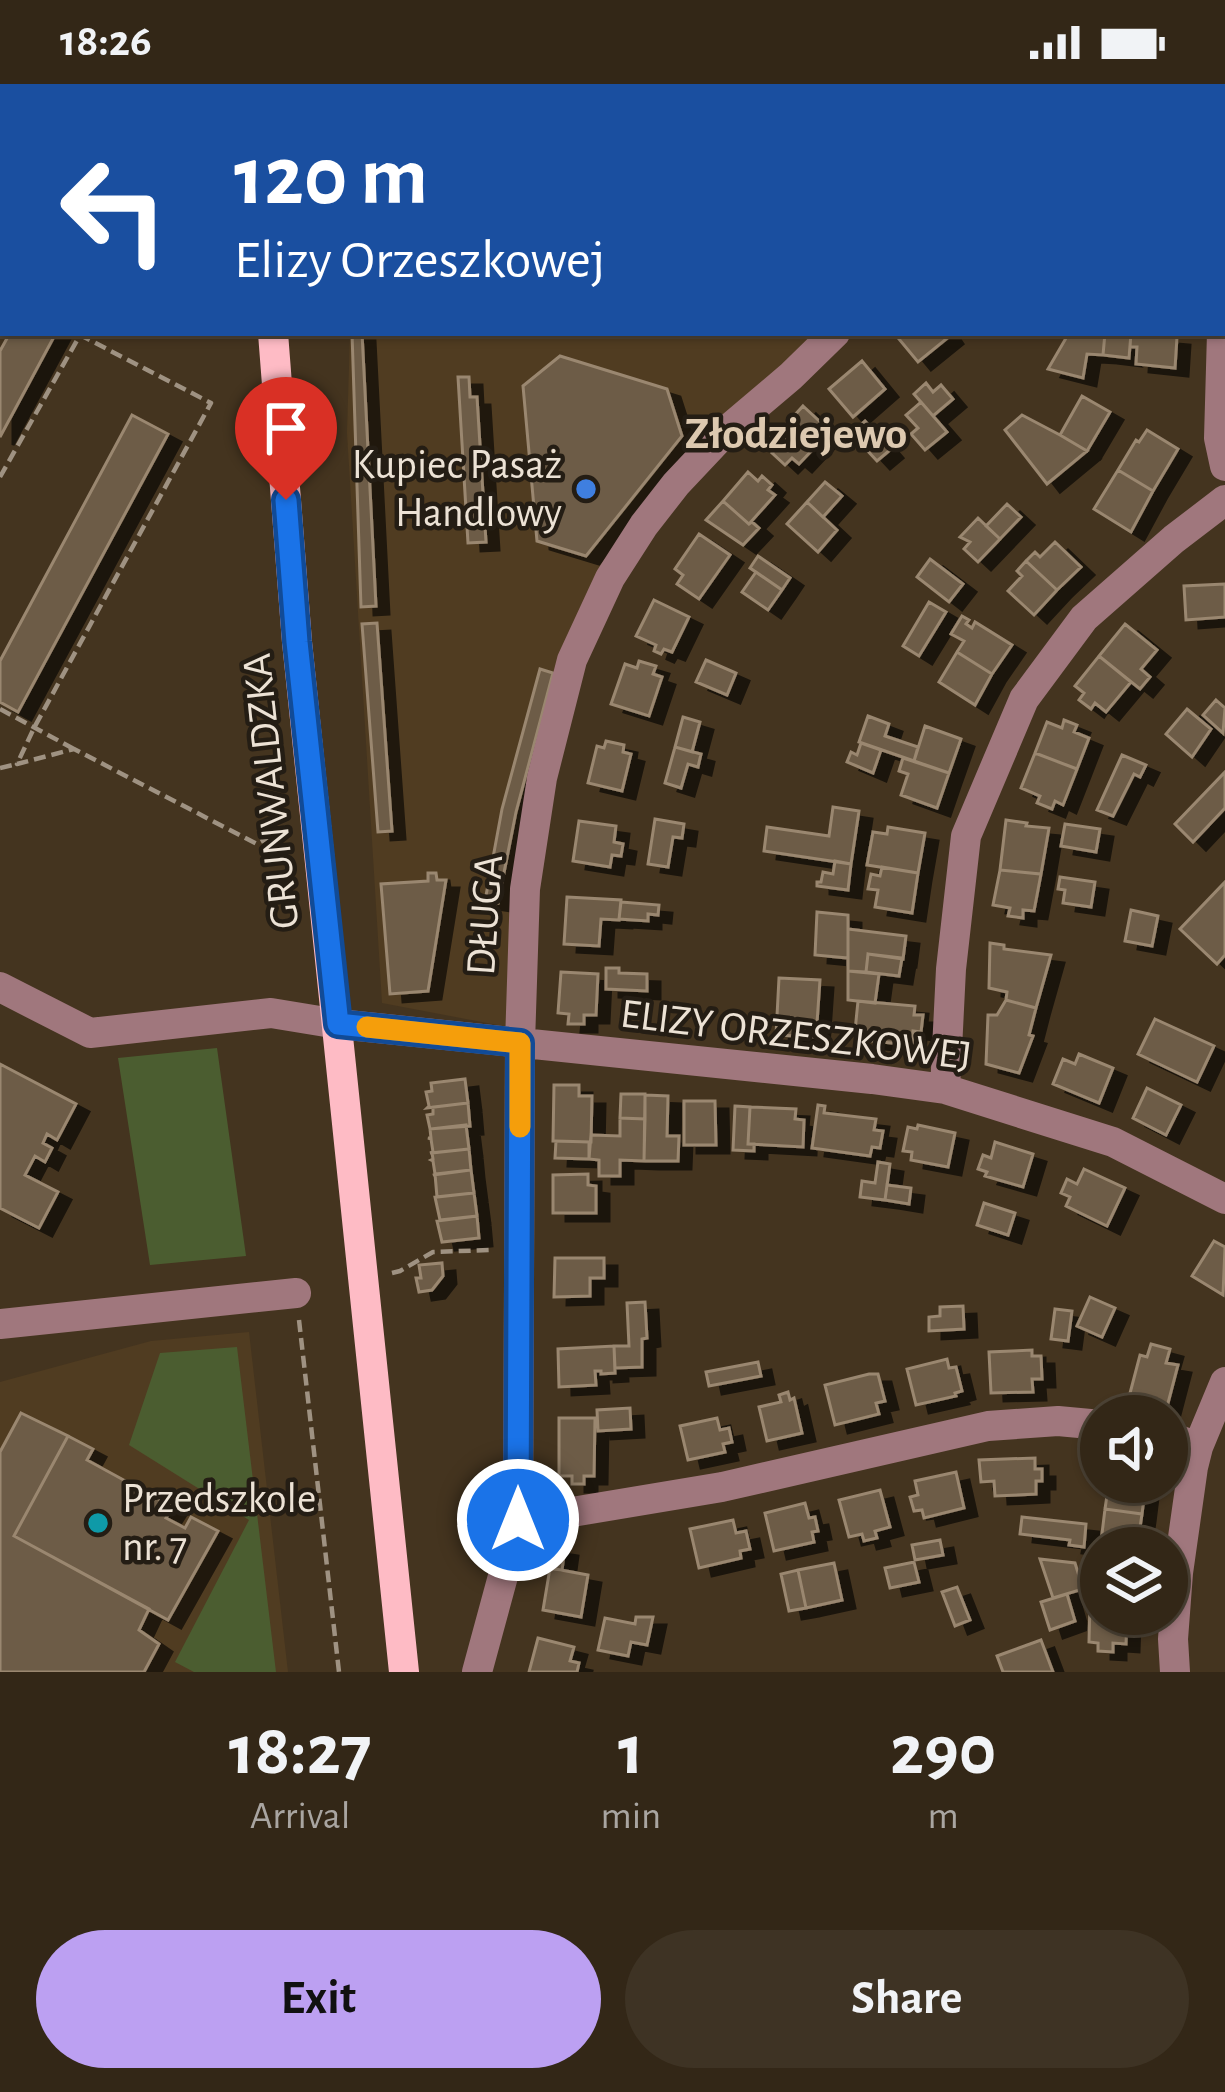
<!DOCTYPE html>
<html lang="en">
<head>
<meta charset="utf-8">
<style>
  :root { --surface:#332717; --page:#3e3324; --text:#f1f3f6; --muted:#a9a5a1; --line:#4e4436; --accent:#bca0f2 }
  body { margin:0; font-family:"Alegreya Sans",sans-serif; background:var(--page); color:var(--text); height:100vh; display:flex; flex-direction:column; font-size:45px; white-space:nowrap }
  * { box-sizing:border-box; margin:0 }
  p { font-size:39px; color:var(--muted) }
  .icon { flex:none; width:66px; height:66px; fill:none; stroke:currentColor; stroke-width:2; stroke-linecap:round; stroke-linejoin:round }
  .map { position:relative; height:1588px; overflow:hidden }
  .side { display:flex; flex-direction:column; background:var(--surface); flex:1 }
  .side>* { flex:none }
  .top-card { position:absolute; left:0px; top:0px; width:1227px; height:252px; box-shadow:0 3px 9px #0004,0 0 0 3px var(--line); background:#1a4fa0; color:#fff; overflow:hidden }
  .fabs { position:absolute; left:1080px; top:1311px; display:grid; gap:24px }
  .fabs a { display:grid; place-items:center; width:108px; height:108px; border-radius:50%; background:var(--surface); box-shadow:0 3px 9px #0004,0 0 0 3px var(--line); font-size:60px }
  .pin { position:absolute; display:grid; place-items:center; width:102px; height:102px; color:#fff; margin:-123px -51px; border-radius:50% 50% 50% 0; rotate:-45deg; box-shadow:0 0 12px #0007 }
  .pin .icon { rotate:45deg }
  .me { position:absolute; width:132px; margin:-66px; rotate:0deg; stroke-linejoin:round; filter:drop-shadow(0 0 9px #0008) }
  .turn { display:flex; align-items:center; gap:42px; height:252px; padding:0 36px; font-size:54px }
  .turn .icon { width:156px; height:156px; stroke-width:2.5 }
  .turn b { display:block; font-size:84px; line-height:102px }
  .eta { display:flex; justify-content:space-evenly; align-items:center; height:204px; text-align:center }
  .eta b { font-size:72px; font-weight:700; line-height:84px }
  .primary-button { display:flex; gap:24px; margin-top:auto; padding:24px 36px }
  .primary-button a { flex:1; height:138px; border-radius:72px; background:var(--accent); color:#111; font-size:48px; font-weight:700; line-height:138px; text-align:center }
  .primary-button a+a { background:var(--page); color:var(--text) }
  .status { display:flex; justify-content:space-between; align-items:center; height:84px; padding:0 60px; background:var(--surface); direction:ltr }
  .status svg { height:33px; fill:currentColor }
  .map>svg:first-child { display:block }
  .built { fill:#503c21 }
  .green { fill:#4b5d30 }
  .building { fill:#6d5c46; stroke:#9a8770; stroke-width:3; filter:url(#shadow) }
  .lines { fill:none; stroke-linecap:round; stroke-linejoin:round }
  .path { stroke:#9f9282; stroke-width:4.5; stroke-dasharray:12 6; stroke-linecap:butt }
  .minor { stroke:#a0777d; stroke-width:30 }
  .major { stroke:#febbc5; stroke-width:30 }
  .route-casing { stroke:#114b97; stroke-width:30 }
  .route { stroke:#1a73e8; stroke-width:21 }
  .slow { stroke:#f59e0b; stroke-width:21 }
  .shop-dot { fill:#3f7fe0; stroke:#241d14; stroke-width:4.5 }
  .culture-dot { fill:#0f9aa8; stroke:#241d14; stroke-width:4.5 }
  .labels { text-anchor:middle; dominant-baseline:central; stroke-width:9; stroke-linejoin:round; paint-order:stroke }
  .poi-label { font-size:42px; fill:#ece2d5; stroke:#241d14; text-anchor:end }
  .street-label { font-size:42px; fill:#ece2d5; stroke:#241d14 }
  .neighbourhood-label { font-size:45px; font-weight:bold; fill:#ddc9b0; stroke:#241d14 }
</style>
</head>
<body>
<div class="status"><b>18:26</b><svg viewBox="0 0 49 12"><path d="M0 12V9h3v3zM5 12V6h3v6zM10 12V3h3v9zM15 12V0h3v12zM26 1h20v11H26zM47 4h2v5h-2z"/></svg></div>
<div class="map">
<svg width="1225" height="1588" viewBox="0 0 1225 1588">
  <defs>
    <filter id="shadow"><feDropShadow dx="13" dy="8" stdDeviation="0" flood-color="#0009"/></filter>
  </defs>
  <rect width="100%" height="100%" fill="#44341f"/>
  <path class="built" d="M357 0H1083V3H357Z
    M350 249H820L572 547 508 943 382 919 347 349Z
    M249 1248 288 1588H0V1298L151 1257Z"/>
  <path class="green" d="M217 964 246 1172 150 1181 118 974Z
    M237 1263 276 1588H194L175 1578 249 1436 129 1361 160 1269Z"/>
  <path class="building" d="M10 249H56L0 353V267Z
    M352 249H362L376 522 361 523Z
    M894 249H948L950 252 918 278Z
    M1069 249H1105L1103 271 1087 270 1083 294 1048 285Z
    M1105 249H1131L1129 274 1103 271Z
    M1131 249 1177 253 1175 284 1136 280 1137 263H1130Z
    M560 272 667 305 682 352 586 472 537 457 523 302Z
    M862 277 885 305 853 333 829 305Z
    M458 293H469L470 313H477L486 458 468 459Z
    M926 299 933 308 941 301 953 315 933 332 914 310Z
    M1082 312 1110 328 1087 367 1060 351Z
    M921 318 947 348 925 366 911 350 918 344 906 331Z
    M803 322 830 347 799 380 792 374 785 381 772 369 779 362 773 355Z
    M132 331 168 350 18 628 0 618V577Z
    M1022 331 1060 351 1087 367 1047 400 1005 346Z
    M865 337 890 366 877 377 851 349Z
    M1147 346 1178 365 1153 407 1118 386 1136 356 1139 358Z
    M1118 386 1153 407 1131 448 1094 425Z
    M748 388 758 397 762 392 772 401 768 406 775 411 749 440 723 417Z
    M825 398 842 412 823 433 807 418Z
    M723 417 749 440 752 438 759 444 743 461 706 436Z
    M807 418 837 446 818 468 787 440Z
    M1007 420 1021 433 1000 455 986 442Z
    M978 434 1000 455 978 478 964 465 970 458 960 453Z
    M699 450 730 471 699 515 677 500 683 491 675 485Z
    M1055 458 1081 483 1057 506 1026 477 1035 468 1040 473Z
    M758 472 790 494 782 506 750 484Z
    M930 475 963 500 949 518 917 493Z
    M1026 477 1057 506 1034 531 1008 507 1022 492 1017 487Z
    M756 488 782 506 768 526 742 508Z
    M1225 500V533L1186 536 1184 502Z
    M654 516 689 533 672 568 664 565 661 570 654 567 656 561 636 552Z
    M929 518 946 528 919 572 903 562Z
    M962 532 969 536 966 540 972 544 975 538 1012 561 992 590 957 568 964 557 951 550Z
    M377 539 392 747 378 748 362 540Z
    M1125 540 1157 566 1141 585 1150 593 1140 605 1099 572Z
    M957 568 992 590 975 621 939 598Z
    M1099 572 1131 598 1106 628 1095 619 1091 625 1079 616 1084 609 1075 602Z
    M706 576 736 589 727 611 696 598Z
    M639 577 656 582 653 590 662 593 649 632 611 620 625 580 637 584Z
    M540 585 553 589 516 728 498 819 485 817 502 725Z
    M1216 616 1225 624 1223 649 1203 631Z
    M1187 625 1211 645 1192 673 1166 650Z
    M868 632 889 640 885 652 918 663 914 677 859 658Z
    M683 633 700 638 692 668 675 663Z
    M1064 636 1077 641 1074 648 1089 654 1077 685 1035 669 1047 638 1062 644Z
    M925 642 961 655 949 689 914 677Z
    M606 657 624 661 623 668 631 670 622 707 588 699 597 662 604 664Z
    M861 659 881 666 873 689 847 678 851 668 857 671Z
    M675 663 701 670 698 683 688 680 681 704 665 699Z
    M1035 669 1077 685 1063 721 1055 717 1052 725 1037 719 1040 712 1021 704Z
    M1122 671 1146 681 1140 693 1134 690 1113 732 1097 726Z
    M903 674 949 689 937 724 901 711 908 690 899 687Z
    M1225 688V724L1193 758 1175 740Z
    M833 723 859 727 851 780 764 767 767 743 829 752Z
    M655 735 684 740 682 754 673 753 668 783 648 780Z
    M1006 736 1027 739 1026 742 1049 744 1041 790 1000 786Z
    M579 737 616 742 614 758 623 760 621 772 612 771 610 783 573 777Z
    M1065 740 1100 745 1096 768 1061 762Z
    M888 743 925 749 918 789 867 781 873 748 887 750Z
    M835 777 851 780 848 806 817 802V798H821L823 788 833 790Z
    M882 783 918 789 912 829 875 823 878 806 868 805 871 790 880 792Z
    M1000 786 1041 790 1034 827 1023 826V834L1008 832 1010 824 993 821Z
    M428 789H436L437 796H446L428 907 390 910 381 800 428 797Z
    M1060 793 1095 798 1091 823 1063 819 1065 806 1058 805Z
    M1225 798V871L1217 880 1180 845Z
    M567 813 621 816 619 836 601 835 599 862 564 860Z
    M621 818 659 821 658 831 648 830V837L619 835Z
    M1131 826 1158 832 1152 862 1125 857Z
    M817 828 848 831V874L815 871Z
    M848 845 906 852 903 875 868 870 866 888 848 887Z
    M990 859 1004 861V865L1051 871 1036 924 1006 916 1007 908 989 904Z
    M868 870 902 874 899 892 866 888Z
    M606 884H619V889L647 890V907L606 905Z
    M848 887 879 890 875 919 848 916Z
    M561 888 598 890 596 931H584V940H568L569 930 558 929Z
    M779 894 820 896 816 953 776 951Z
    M1006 916 1036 924 1029 951 1033 952 1019 989 986 980 988 931H997Z
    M858 917 915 922 914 931H923L921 948 913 947 912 961 871 957 872 948 855 947Z
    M1155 935 1214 962 1197 998 1138 970Z
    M1079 970 1113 984 1099 1019 1053 1000 1063 975 1075 980Z
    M0 980 76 1020 57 1056 47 1050 43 1059 52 1064 45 1078 35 1072 25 1091 58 1108 39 1144 0 1124Z
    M465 995 468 1019 427 1024 429 1022 426 1008 432 1007 431 999Z
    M554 1001H579V1012H592L591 1058 553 1057Z
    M1147 1004 1181 1021 1166 1051 1133 1034Z
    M621 1010H645V1035L620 1034Z
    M645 1011 668 1012 667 1052H679L678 1077H644Z
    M684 1017H715L716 1061H684Z
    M468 1019 470 1042 430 1045 427 1031 433 1030V1023Z
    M818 1021 825 1022 824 1029 876 1035 874 1046 883 1047 880 1064 872 1063 870 1072 812 1064Z
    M735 1022 750 1023 748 1060H754V1067L733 1066Z
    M750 1023 796 1025 795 1035 804 1036 803 1063 748 1060Z
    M620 1034 645 1035 644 1077 620 1076V1092H599V1076L589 1075 591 1051 620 1052Z
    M466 1041 469 1065 430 1069 433 1068 431 1055 428 1054H431L430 1045Z
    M918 1041 955 1049 948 1083 911 1076 912 1068 903 1067 908 1043 917 1045Z
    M556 1057 589 1058V1075L555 1074Z
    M995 1058 1033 1070 1023 1103 985 1092 987 1088 978 1085 983 1071 991 1074Z
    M469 1065 471 1086 433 1091 435 1090 433 1077 431 1076 433 1075 432 1069Z
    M878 1078 890 1080 885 1116 860 1113 862 1097 875 1099Z
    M1084 1085 1125 1104 1107 1142 1066 1122 1070 1113 1061 1109 1067 1095 1077 1100Z
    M471 1086 474 1109 437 1113 435 1090Z
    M588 1090V1101L596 1102V1129H553V1091Z
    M887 1101 911 1104 909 1120 885 1116Z
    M474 1109 477 1132 440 1136 435 1113Z
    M984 1119 1015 1129 1008 1151 977 1141Z
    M477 1132 479 1154 442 1158 437 1137Z
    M1214 1157 1225 1163 1223 1211 1192 1192Z
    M555 1174H604V1194H590V1212L554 1213Z
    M442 1179 443 1192 432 1206 419 1208 416 1194H421L419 1181Z
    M1090 1213 1115 1224 1102 1253 1077 1242Z
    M645 1218 647 1254 642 1255V1283L615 1284 614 1262H629L627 1219Z
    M963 1222 964 1245 929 1247V1233L940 1232V1223Z
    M1055 1225 1072 1227 1068 1257 1051 1255Z
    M1151 1260 1170 1265 1166 1279 1178 1281 1167 1323 1129 1313 1140 1271 1147 1273Z
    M614 1262 615 1289 601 1290V1287H595L596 1301 559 1303 558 1265Z
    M1032 1266V1272H1041L1042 1295H1032L1033 1308 991 1309 989 1268Z
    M947 1275 949 1284 956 1283 962 1307 955 1309 956 1312 916 1321 907 1285Z
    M758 1278 761 1292 709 1302 706 1288Z
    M869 1290H878L885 1317 876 1319 879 1330 835 1341 825 1301Z
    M788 1308 790 1316 794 1314 802 1349 767 1357 759 1323 781 1318 779 1311Z
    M630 1324 631 1345 598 1347 597 1326Z
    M21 1329 68 1352 14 1452 149 1525 139 1546 159 1560 144 1588H0V1368Z
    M559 1334H595L594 1392H584V1400H572V1392H559Z
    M717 1334 720 1346 729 1344 732 1358 723 1360 725 1368 688 1376 680 1342Z
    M68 1352 93 1365 87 1376 173 1423 166 1434 185 1444 191 1433 218 1447 168 1536 14 1452Z
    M1035 1374V1385H1042V1397H1036V1410L995 1412 994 1397 981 1398 979 1376Z
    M956 1388 964 1424 924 1434 922 1426 914 1427 910 1413 918 1411 915 1397Z
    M1109 1398H1146L1142 1430 1105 1425Z
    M880 1406 890 1443 875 1447 877 1454 864 1457 862 1450 849 1453 839 1416Z
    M805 1419 809 1434 815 1433 818 1447 812 1448 814 1458 774 1467 765 1429Z
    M1105 1425 1142 1430 1137 1464 1100 1466Z
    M1022 1433 1086 1440 1084 1463 1069 1461 1070 1456 1020 1450Z
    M733 1436 736 1449 746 1447 750 1465 740 1467 741 1474 699 1484 690 1445Z
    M940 1456 943 1471 915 1476 912 1461Z
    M546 1461 565 1464 562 1486 538 1484 541 1464H545Z
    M1040 1475 1075 1479 1083 1505 1053 1514Z
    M914 1478 919 1498 890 1504 885 1484Z
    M834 1479 842 1516 806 1524 798 1486Z
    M550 1484 588 1491 581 1533 543 1526Z
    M798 1486 806 1524 789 1527 781 1490Z
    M957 1503 970 1536 955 1542 942 1508Z
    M1067 1510 1075 1537 1050 1546 1041 1518Z
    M1090 1517 1101 1518V1530H1127L1126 1560 1113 1559V1568L1098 1567V1559L1089 1558Z
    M636 1533H653L647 1561 631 1558 628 1572 598 1566 605 1534 635 1540Z
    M538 1554 574 1563 570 1577 579 1579 577 1588H529Z
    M1041 1556 1053 1588H1003L997 1572Z"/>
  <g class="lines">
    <path class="path" d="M133 0 134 3
      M618 0 620 3
      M176 3 178 0
      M414 3V0
      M0 393 80 251 211 319 34 644 17 680 74 665 257 760 287 743
      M0 625 74 665
      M0 684 17 680
      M392 1189 400 1187 433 1168 489 1166
      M299 1236 339 1588"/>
    <path class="minor" d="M1224 23H1225
      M1224 164 1225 129
      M1222 249 1219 354 1225 382
      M0 903 90 949 271 929 338 940 872 995 945 1005 1113 1058 1225 1115
      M945 1005 951 885 966 752 1024 615 1084 534 1174 455 1225 416
      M0 1240 296 1209
      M1167 1352 1198 1363
      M518 1437 722 1403 988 1342 1058 1337 1101 1341
      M477 1588 518 1437 520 959 525 805 542 694 572 576 610 494 644 441 676 400 725 348 791 292 835 249
      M1175 1588 1173 1555 1178 1489 1193 1383 1198 1363 1225 1298"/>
    <path class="major" d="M248 0V3
      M273 249 297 558 404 1588"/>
  </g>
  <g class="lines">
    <g class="route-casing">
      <path id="route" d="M286 416 297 558 338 940 520 959 518 1436"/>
    </g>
    <use href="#route" class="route"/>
    <path class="slow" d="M367 943 520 959V1043"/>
  </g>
  <circle class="shop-dot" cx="586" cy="405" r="12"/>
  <circle class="culture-dot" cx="98" cy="1439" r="12"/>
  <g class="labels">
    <g class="poi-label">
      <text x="562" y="381">Kupiec Pasaż<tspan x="562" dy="48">Handlowy</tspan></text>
      <text x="122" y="1415" text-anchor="start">Przedszkole<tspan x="122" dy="48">nr. 7</tspan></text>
    </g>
    <g class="street-label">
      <text transform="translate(271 707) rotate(-96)">GRUNWALDZKA</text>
      <text transform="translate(485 831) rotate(-86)">DŁUGA</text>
      <text transform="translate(796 951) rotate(7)">ELIZY ORZESZKOWEJ</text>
    </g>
    <g class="neighbourhood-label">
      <text x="796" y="350">Złodziejewo</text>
    </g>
  </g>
</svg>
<div class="fabs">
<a><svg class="icon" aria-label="sound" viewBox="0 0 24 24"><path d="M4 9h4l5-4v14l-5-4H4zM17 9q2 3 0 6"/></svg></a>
<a><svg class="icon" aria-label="layers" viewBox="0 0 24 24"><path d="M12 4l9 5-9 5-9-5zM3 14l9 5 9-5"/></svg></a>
</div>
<div class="pin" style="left:286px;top:416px;background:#d93025"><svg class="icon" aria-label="arrive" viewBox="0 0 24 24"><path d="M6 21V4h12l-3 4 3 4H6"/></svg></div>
<svg class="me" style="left:518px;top:1436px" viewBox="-20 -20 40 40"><circle r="17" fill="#1a73e8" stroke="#fff" stroke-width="3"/><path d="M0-11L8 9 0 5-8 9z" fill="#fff"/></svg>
<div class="top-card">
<div class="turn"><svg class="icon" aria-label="left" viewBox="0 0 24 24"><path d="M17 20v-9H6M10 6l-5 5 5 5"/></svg><div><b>120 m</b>Elizy Orzeszkowej</div></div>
</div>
</div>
<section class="side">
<div class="eta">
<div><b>18:27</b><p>Arrival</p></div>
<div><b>1</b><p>min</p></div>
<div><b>290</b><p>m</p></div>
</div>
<div class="primary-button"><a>Exit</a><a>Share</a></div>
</section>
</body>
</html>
